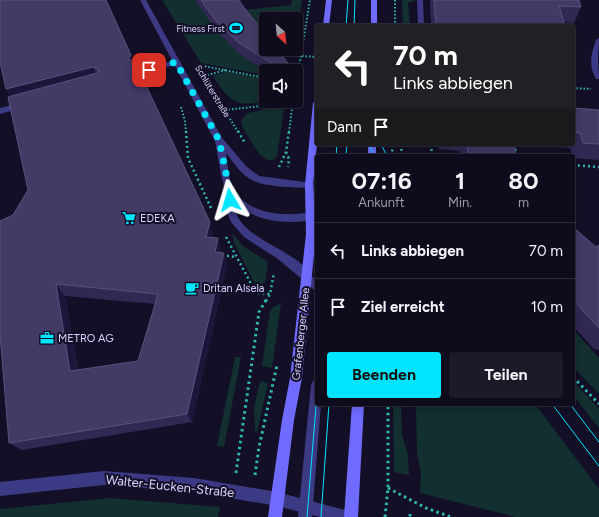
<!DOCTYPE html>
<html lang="de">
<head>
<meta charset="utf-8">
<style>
  :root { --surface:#0e0b1c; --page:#1c1929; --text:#f1f3f6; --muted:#9b9ba3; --line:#2e2b3b; --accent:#00e5ff }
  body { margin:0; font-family:Figtree,sans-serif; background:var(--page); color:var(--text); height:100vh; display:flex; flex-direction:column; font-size:15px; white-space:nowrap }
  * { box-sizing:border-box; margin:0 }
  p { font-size:13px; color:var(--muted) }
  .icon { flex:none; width:22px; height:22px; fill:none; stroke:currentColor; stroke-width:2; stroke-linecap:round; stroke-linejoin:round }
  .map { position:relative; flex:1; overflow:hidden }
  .details { position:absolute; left:315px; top:154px; width:260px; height:252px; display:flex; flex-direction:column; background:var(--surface); border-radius:4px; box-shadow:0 2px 10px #0003,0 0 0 1px var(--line) }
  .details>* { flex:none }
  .banner { position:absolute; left:315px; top:24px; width:260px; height:122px; border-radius:4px; box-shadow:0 2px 10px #0003,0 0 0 1px var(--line); background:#202124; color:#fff; overflow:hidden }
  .needle { width:26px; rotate:153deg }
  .fabs { position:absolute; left:259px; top:12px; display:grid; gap:8px }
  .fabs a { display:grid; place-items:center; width:44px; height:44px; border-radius:4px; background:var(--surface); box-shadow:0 2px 10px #0003,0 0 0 1px var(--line); font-size:20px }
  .pin { position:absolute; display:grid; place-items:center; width:34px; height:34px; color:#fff; margin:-17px; border-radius:8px; box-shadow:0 2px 6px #0006 }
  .me { position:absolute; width:44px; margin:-22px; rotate:353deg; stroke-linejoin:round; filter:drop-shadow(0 0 3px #0008) }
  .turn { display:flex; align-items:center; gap:14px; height:84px; padding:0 12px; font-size:18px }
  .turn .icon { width:52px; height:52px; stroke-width:2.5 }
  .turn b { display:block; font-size:28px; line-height:34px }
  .then { display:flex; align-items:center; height:38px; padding:0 12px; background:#0003; gap:8px; font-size:15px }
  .eta { display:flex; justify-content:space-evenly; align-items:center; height:68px; text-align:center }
  .eta b { font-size:24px; font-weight:700; line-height:28px }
  .action { display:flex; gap:8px; margin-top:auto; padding:8px 12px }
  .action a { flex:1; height:46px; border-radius:4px; background:var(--accent); color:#111; font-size:16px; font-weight:700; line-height:46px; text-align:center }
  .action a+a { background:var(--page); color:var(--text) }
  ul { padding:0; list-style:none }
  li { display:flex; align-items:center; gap:12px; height:56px; padding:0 12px; border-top:1px solid var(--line) }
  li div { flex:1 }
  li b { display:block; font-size:15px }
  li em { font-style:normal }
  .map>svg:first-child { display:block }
  .green { fill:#12302f }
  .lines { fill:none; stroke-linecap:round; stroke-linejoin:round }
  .path-far2 { stroke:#2fb8b0; stroke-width:2; stroke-dasharray:1.5 2; stroke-linecap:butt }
  .path-far1 { stroke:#2fb8b0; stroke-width:2.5; stroke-dasharray:2 3; stroke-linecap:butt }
  .path { stroke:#2fb8b0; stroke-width:3; stroke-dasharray:2.5 3.5; stroke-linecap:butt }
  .service { fill:#3d3a85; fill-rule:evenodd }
  .minor { fill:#3d3a85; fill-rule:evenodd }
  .secondary { fill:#6f6bff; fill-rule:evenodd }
  .tram { stroke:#00e5ff; stroke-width:1 }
  .wall { fill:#312854; fill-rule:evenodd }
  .shaded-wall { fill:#1d163a }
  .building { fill:#433a66; stroke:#5a527e; fill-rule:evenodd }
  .route { stroke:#00e5ff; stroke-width:7; stroke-dasharray:0 12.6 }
  .labels { text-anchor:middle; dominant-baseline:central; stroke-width:4; stroke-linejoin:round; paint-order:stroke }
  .far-poi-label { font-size:9px; fill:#d9d4ff; stroke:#130f26; text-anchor:end }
  .far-street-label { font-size:9px; fill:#d9d4ff; stroke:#130f26 }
  .poi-label { font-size:11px; fill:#d9d4ff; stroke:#130f26; text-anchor:start }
  .street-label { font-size:11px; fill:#d9d4ff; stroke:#130f26 }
  .near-street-label { font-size:13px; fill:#d9d4ff; stroke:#130f26 }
</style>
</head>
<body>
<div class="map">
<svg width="599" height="517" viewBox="0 0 599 517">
  <rect width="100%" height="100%" fill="#130f26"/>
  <path class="green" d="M162 0H197L211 20 209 21H210C227 44 242 57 266 71V75L201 63Z
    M292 0H302L296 41V19H266V46L244 10 291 5Z
    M402 0H416L408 3 410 26H403Z
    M227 71 266 79V100C236 110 228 99 213 76Z
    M280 106 283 107 284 109 277 156 273 160H268L259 154 243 128 241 121 243 118 248 113Z
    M232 233 243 246 268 262 265 282 261 285 257 286 255 284 234 243Z
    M281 303 272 368 262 366 270 311 272 308Z
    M573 329 599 358V394L573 367Z
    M235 357H241L224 447 217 446Z
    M260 381 268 383 257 432 255 431 254 408Z
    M573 381 599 409V428L573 395Z
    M393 404H401L402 434 408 455 409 475 394 472Z
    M416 404H535L599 489V517H516L420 493 421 473 417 454Z
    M110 498 220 507 218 517H0V509Z"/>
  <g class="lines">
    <path class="path-far2" d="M395 0V26
      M302 56 317 57
      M198 65 266 78
      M204 76 226 70
      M208 83 238 132
      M296 85 310 0
      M573 88 591 89
      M181 107 185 121 186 132
      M225 110 261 106 280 101
      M289 132 293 101"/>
    <path class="path-far1" d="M186 131 188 158 211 208
      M238 131 245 143
      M400 144 403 156
      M431 144 432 156
      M514 144 517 156
      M286 152 289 159 288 167
      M402 155 421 156
      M390 156 395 144
      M573 165 599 167
      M279 167 286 152 289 131
      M226 237 256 293 270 294
      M222 255 235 257
      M266 301 270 294 274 273"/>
    <path class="path" d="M573 377 599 404
      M236 473 259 312 266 300
      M255 475 259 447 277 365
      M388 488 426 508 451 517
      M410 514V517
      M385 517 388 488V404"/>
    <path class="service" d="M417 0H423L424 26H418Z
      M176 60H179V64L138 75 134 73 135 71Z
      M23 102 27 105 26 107 0 114V108Z
      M307 273 317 280V290L313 289 302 277 303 274Z
      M317 379V404H321L312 517H298L311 385 313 381Z"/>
    <path class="minor" d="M140 0H146L222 138 247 167 259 176 312 183 317 190V200L314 199 306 188C293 187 266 187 254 181 242 176 234 163 226 153 228 164 228 180 234 190 252 217 289 217 317 211V219C288 225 257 223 234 202 234 240 298 248 312 277L311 280 307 281 303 280 278 259 244 237 231 222 225 208V191L221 174 215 141Z
      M599 38 598 59 599 79H596C588 65 591 54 596 40Z
      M104 471 194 478 277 492 345 510 350 512 352 517H320L277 506 194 492 104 485 0 496V482Z"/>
    <path class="secondary" d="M326 0H332L329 26H323Z
      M371 0H377V26H371Z
      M317 100V144L313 185 316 234 302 378 294 420 282 517H268L282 420 290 378 306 234 305 185 313 103Z
      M368 144H376V156H368Z
      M352 404H364L358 517H344Z"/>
    <path class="tram" d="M346 26 348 0
      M354 26 355 0
      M368 144 375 156
      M381 144 387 156
      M336 156 337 144
      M346 156 347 144
      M552 404 599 466
      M570 404 599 442
      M307 517 317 394
      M321 517 329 404"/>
  </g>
  <path class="wall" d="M195 0H241L242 4 294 71H267L240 55 218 32Z
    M430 0H579L581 7 574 23 564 22 565 26H431Z
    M131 55 133 62 210 222 213 235 212 237 221 250 220 252 227 265 192 422 22 450 9 443 13 215 28 190 10 97 0 62ZM65 296 155 304 138 361 78 370Z
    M296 74 300 79V90L299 91 296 89Z
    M573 105 574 108 599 110V160L573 158V156H572L570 148 516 144H573Z
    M439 144H514L516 156H461L460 151 439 149Z
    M573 227 596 247 599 245V350L594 349 573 326Z"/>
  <path class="shaded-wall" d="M131 55 136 69 128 59Z
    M93 67 99 81 14 103 6 89Z
    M300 79V90L299 91V80Z
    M210 222 213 235 209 249 206 237Z
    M218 238 221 250 218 264 215 252Z
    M224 253 227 265 192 422 187 414Z
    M56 284 65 296 79 380 70 371Z"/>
  <path class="building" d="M0 0H106L131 55 128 59 135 62 137 66 210 222 206 237 218 238 215 252 224 253 187 414 9 443 0 334V221L13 215 28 190 8 97 97 73 99 70 93 67 6 89 0 62ZM56 284 158 294 138 361 70 371Z
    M201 0H238L266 35V49H277L294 71H284L239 43 216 21Z
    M434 0H579L581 7 559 6 565 26H436Z
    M296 74 300 79 299 80 296 78Z
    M573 105 574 108 599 110V144L583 143 580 133 573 132Z
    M467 144H514L516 156H468Z
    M573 227 596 247 599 245V328L573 300Z"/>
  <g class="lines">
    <path class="route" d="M149 70 176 62 219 140 230 192V200"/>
  </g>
  <defs>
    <g id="stadium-bare" transform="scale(1.08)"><path d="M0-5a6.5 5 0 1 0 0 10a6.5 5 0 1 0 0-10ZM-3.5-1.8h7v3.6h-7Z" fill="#00e5ff" stroke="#130f26" stroke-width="2.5" paint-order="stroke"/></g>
    <g id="supermarket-bare" transform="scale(1.08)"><path d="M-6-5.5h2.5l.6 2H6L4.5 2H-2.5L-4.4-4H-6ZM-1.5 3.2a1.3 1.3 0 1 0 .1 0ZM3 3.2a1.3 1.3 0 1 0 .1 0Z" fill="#00e5ff" stroke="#130f26" stroke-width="2.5" paint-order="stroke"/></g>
    <g id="cafe-bare" transform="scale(1.08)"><path d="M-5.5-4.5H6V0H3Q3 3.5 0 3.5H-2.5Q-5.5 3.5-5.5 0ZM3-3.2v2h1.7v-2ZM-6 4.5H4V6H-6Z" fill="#00e5ff" stroke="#130f26" stroke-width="2.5" paint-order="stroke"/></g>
    <g id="office-bare" transform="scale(1.08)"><path d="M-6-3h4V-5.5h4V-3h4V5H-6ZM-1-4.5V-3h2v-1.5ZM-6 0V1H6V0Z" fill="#00e5ff" stroke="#130f26" stroke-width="2.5" paint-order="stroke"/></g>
  </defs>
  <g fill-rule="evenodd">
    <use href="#stadium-bare" x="236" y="28"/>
    <use href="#supermarket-bare" x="129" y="218"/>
    <use href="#cafe-bare" x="192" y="288"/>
    <use href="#office-bare" x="47" y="338"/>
  </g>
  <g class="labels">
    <g class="far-poi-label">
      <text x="225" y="28">Fitness First</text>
    </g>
    <g class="far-street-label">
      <text transform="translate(213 91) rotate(59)">Schlüterstraße</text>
    </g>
    <g class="poi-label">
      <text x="140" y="218">EDEKA</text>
      <text x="203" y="288">Dritan Alsela</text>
      <text x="58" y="338">METRO AG</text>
    </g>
    <g class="street-label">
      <text transform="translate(301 334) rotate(-84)">Grafenberger Allee</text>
    </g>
    <g class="near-street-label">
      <text transform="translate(170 486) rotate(6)">Walter-Eucken-Straße</text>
    </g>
  </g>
</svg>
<div class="fabs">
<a><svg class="needle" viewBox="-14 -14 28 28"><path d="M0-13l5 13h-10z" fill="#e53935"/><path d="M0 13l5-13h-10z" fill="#9b9ba3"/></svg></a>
<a><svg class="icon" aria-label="sound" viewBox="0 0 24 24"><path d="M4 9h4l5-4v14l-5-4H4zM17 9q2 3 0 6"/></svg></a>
</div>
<div class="pin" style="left:149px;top:70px;background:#d93025"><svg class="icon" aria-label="arrive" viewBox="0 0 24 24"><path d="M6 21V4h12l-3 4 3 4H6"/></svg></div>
<svg class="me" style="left:230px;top:200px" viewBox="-20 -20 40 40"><path d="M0-17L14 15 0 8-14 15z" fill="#00e5ff" stroke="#fff" stroke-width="4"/></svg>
<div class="banner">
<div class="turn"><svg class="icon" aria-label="left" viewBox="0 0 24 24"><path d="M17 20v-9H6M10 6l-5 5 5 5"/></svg><div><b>70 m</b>Links abbiegen</div></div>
<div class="then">Dann<svg class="icon" aria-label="arrive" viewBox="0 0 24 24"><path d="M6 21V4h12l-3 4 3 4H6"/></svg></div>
</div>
<section class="details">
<div class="eta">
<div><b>07:16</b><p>Ankunft</p></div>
<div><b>1</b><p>Min.</p></div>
<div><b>80</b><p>m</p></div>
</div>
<ul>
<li><svg class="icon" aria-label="left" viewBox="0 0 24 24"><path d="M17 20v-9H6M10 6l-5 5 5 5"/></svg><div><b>Links abbiegen</b></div><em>70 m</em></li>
<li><svg class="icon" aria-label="arrive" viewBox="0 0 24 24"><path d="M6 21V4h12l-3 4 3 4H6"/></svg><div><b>Ziel erreicht</b></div><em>10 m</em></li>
</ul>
<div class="action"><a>Beenden</a><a>Teilen</a></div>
</section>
</div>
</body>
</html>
